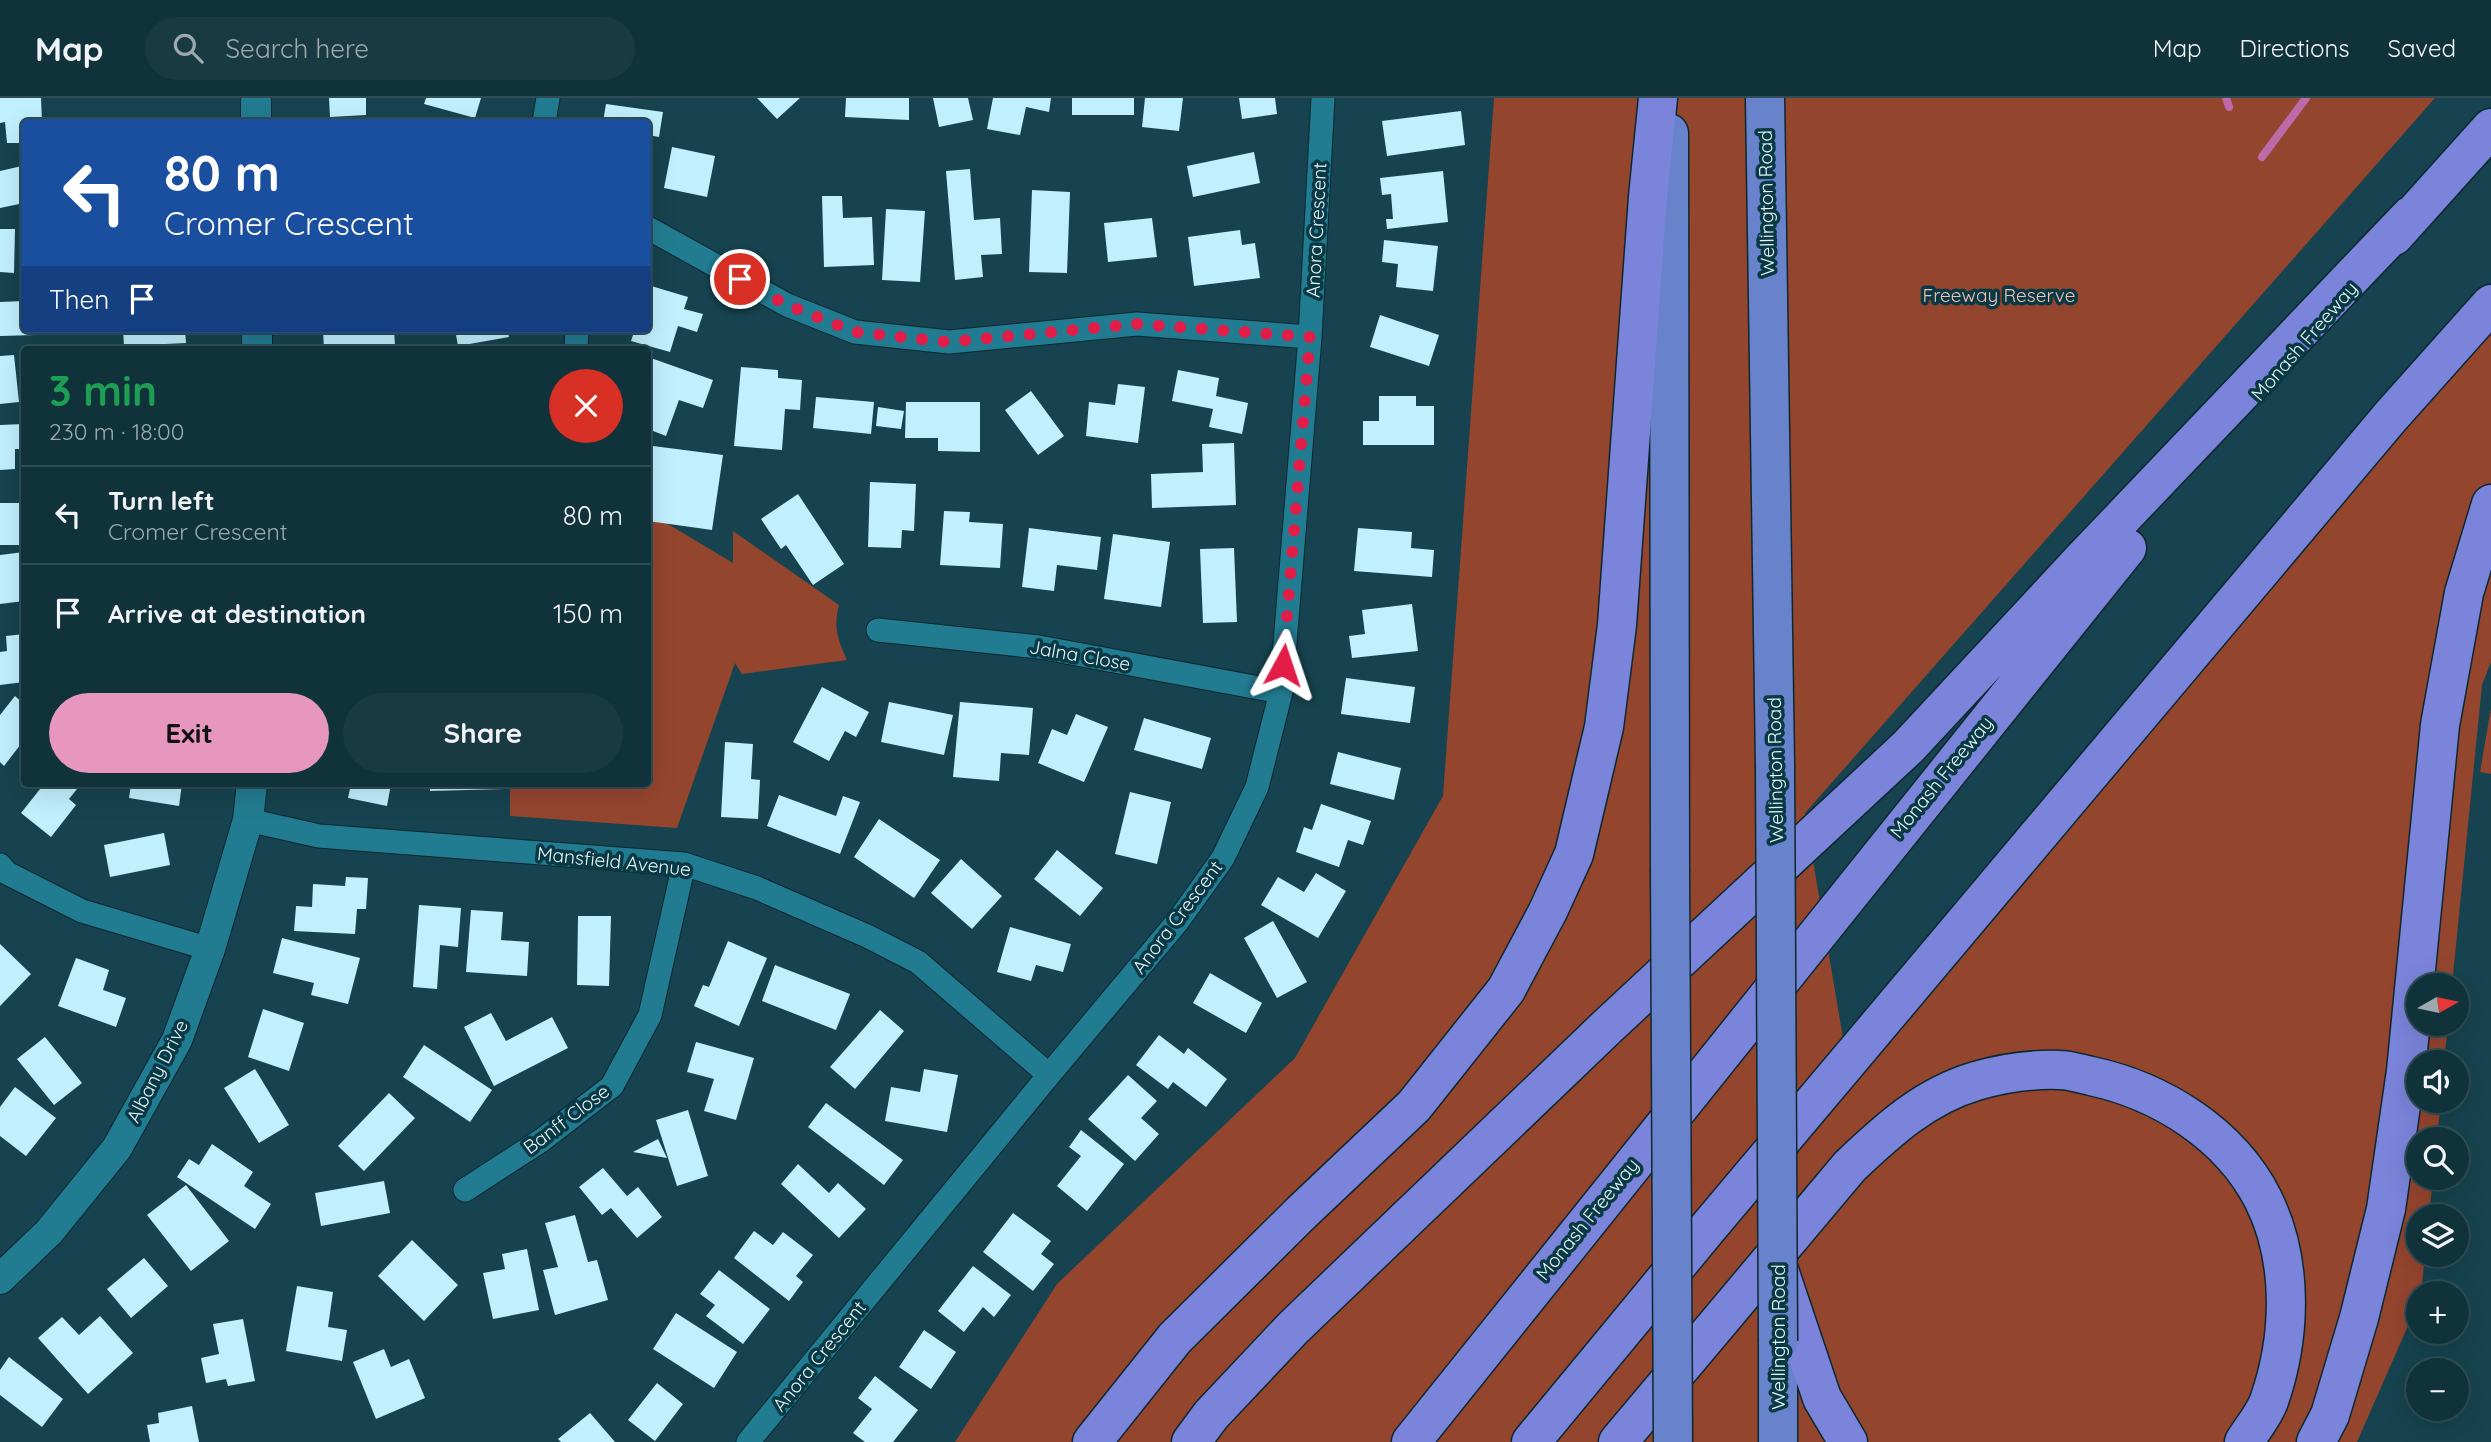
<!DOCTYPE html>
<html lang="en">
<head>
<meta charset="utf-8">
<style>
  :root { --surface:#10323b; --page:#193a42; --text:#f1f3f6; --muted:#9caaaf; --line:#304d55; --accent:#e797bd }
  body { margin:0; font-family:Quicksand,sans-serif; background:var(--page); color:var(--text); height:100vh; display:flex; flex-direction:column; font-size:26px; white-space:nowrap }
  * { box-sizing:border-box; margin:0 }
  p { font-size:23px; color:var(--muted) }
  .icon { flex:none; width:38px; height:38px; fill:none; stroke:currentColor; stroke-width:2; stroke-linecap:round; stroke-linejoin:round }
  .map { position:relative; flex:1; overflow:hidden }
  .panel { position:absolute; left:21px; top:248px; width:630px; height:441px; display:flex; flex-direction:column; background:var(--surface); border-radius:7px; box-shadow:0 7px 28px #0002,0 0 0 2px var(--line) }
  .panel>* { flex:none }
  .guide { position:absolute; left:21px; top:21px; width:630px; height:214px; border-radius:7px; box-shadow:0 7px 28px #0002,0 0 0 2px var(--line); background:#1a4fa0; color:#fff; overflow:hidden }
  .needle { width:46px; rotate:81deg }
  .controls { position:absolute; left:2406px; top:875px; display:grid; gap:14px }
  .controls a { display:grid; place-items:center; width:63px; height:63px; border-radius:50%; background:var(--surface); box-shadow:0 7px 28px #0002,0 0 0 2px var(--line); font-size:35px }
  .pin { position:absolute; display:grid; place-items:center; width:60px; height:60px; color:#fff; margin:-30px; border:4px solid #fff; border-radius:50%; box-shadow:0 2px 7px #0007 }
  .me { position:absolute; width:77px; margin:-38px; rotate:5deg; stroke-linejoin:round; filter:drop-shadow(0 0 5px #0008) }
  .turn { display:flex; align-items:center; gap:24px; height:147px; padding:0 28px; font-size:32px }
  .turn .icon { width:91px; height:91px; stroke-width:2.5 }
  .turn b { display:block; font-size:49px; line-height:60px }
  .then { display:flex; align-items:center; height:66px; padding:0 28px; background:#0003; gap:14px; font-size:26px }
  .round { display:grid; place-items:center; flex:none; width:74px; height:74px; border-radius:37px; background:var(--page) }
  .head { display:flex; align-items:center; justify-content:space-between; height:119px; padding:0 28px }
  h1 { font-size:42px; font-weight:700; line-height:52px; color:#1e9e55 }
  .action { display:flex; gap:14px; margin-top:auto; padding:14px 28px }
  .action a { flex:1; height:80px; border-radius:42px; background:var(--accent); color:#111; font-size:28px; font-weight:700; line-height:80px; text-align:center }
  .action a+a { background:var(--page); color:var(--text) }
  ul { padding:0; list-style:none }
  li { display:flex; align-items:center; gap:21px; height:98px; padding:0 28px; border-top:2px solid var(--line) }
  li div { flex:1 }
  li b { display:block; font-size:26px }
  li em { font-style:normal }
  header { display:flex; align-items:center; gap:42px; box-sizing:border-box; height:98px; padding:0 35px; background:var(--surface); border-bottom:2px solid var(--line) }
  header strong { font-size:33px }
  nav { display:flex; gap:38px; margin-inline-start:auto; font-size:24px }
  .search { width:490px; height:63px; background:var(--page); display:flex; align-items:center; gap:18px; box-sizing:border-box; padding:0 24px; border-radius:38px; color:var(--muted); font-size:26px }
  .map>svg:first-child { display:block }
  .green { fill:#94452e }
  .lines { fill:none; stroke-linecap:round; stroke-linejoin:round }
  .stream { stroke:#bd6ba8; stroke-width:8 }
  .building { fill:#c0effd }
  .minor-casing { stroke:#0d282f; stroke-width:25 }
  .tertiary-casing { stroke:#0d282f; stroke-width:32 }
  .trunk-casing { stroke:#0d282f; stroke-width:41 }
  .motorway-casing { stroke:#0d282f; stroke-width:41 }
  .minor { stroke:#227c91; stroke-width:23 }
  .tertiary { stroke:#227c91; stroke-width:30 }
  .trunk { stroke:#6882cc; stroke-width:38 }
  .motorway { stroke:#7a84da; stroke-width:38 }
  .trunk-bridge-casing { stroke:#0d282f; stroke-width:41; stroke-linecap:butt }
  .trunk-bridge { stroke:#6882cc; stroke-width:38 }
  .route { stroke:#e11d48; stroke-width:12; stroke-dasharray:0 21.6 }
  .labels { text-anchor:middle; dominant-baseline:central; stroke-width:7; stroke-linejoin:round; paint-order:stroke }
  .street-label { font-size:19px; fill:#e8f7fc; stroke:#083944 }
  .park-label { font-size:19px; fill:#f4c0b1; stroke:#083944 }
</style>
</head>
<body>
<header>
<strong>Map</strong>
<div class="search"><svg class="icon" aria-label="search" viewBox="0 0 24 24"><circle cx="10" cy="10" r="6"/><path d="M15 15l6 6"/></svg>Search here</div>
<nav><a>Map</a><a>Directions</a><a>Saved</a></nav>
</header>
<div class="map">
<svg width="2491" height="1344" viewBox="0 0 2491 1344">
  <rect width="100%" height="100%" fill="#16434f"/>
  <path class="green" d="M1494 0H2435L1805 715 1847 964 2491 206V564L2482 587 2452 887H2418V926H2448L2444 964H2418V1003H2441L2437 1041H2418V1080H2433L2429 1118H2418V1157H2425L2421 1195H2418V1205L2357 1344H955L1057 1186 1295 960 1443 698Z
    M648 414 733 465V433L839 507C833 529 838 542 847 562L742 576 735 565 677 730 510 718V686H648Z
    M2491 610V676L2480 674Z"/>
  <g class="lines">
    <path class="stream" d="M2226 0 2229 9
      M2262 59 2306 0"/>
  </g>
  <path class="building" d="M0 0H41L42 24H24V45H7L5 24 0 25Z
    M329 0H366V17L330 19Z
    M426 0H481L475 20 424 6Z
    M757 0H800L777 21Z
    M846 0H909V22L845 19Z
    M933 0H968L973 22 939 29Z
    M993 0H1051L1049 14 1026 9 1020 37 987 31Z
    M1072 0H1134V17H1072Z
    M1145 0H1183L1179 33 1142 29Z
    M1239 0H1275L1277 16 1242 21Z
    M606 6 663 14 659 39 648 37V24H603Z
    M1461 13 1465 47 1387 58 1382 23Z
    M672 49 715 58 707 99 664 90Z
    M1254 54 1260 85 1193 99 1187 68Z
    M22 68 24 105 0 110V73Z
    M970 71 974 122 1000 120 1002 156 981 157 983 179 955 182 946 73Z
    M1443 73 1448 124 1387 131 1386 121H1393L1391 96 1382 97 1380 80Z
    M1032 92 1070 94 1067 175 1029 174Z
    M822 98H842L843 120 872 119 874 167 824 169Z
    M886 111 925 113 920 184 882 182Z
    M1152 120 1157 159 1108 164 1104 125Z
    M0 131H15L14 175 0 174Z
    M1240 132 1242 147 1255 145 1260 180 1194 188 1188 139Z
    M1384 142 1438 148 1433 193 1396 189 1398 166 1382 164Z
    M648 187 688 199 684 211 703 216 697 234 678 228 670 254 631 243 635 231H648Z
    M24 203V231H35V237L0 238V204Z
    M1380 217 1439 237 1429 268 1370 249Z
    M123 231H185L186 245 124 248Z
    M323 231H394L395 248 324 252Z
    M455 231H507L509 239 458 248Z
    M14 257 19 304 0 306V258Z
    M648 259 713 282 703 310 679 302 666 338 648 331V306L652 294 648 293Z
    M741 269 778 272V280L802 282 800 312 785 311 782 352 734 348Z
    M1178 272 1219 280 1216 298 1248 305 1242 336 1209 329 1213 311 1172 303Z
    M1118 286 1145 289 1138 345 1086 338 1089 304 1115 307Z
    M1031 293 1064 338 1038 357 1005 312Z
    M1379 298H1416V308H1434V347H1363V323H1379Z
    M816 299 874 304 871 336 813 330Z
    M906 304H980V354L938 353V340H905Z
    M878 309 904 313 901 331 876 328Z
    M24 326V351H15V371L0 372V327Z
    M1234 345 1236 407 1152 410 1151 376 1203 374 1202 346Z
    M653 348 723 357 712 432 648 423V387Z
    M870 384 916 386 914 433 902 432 901 450 868 449Z
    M798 396 844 466 813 487 786 447 781 451 761 421Z
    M0 405H24V447H0Z
    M944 413 970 414 969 424 1003 426 1000 470 940 467Z
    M1029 430 1101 439 1097 472 1057 467 1054 493 1022 489Z
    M1358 430 1412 434 1411 450 1434 452 1432 479 1354 473Z
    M1113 436 1170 444 1161 509 1104 501Z
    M1234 450 1237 524 1203 525 1200 451Z
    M24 454V503L0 506V457Z
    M1412 506 1418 553 1352 560 1349 538 1365 536 1362 512Z
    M24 536V584L0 587V554L7 553 6 538Z
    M1346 580 1415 589 1410 625 1341 616Z
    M822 589 869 614 856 639 845 633 829 663 793 644Z
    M15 598 24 606V642L4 668 0 664V617Z
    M889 604 953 617 944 657 881 644Z
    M960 604 1033 610 1029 657 1001 655 999 683 953 679Z
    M1076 616 1108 629 1084 684 1038 665 1052 631 1067 637Z
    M1144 620 1211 640 1202 671 1134 652Z
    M725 644 753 646 751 681 760 682 758 721 721 719Z
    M1338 654 1401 670 1394 702 1330 686Z
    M44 686H81L69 701 76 707 51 739 21 715Z
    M131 686H182L179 708 129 700Z
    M351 686H391L387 708 348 700Z
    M430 686H504V691L430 693Z
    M1130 694 1171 704 1157 766 1115 756Z
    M779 697 836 718 843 698 860 704 840 756 767 728Z
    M1321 706 1371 723 1363 747 1348 742 1339 769 1296 754 1304 729 1312 732Z
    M879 721 940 762 914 800 854 759Z
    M164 735 170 767 110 779 104 747Z
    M1057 752 1103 790 1080 818 1034 781Z
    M961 761 1002 798 972 831 931 795Z
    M1316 775 1346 793 1318 840 1261 807 1278 779 1304 794Z
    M346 779 368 780 366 811H357L355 836 294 833 296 808 312 809 313 786 345 788Z
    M419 807 461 810 458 849 440 847 437 891 413 889Z
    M471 812 503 814 501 842 529 844 527 878 466 874Z
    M578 818H611L609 888 577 887Z
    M1273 823 1307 884 1277 900 1244 840Z
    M1010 829 1071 846 1063 874 1036 867 1031 883 997 874Z
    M282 840 360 860 348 906 311 897 314 885 273 875Z
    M728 843 767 860 739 928 694 908 703 887 709 889Z
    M0 846 31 876 0 908Z
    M76 860 109 872 103 892 126 900 116 929 58 908Z
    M775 867 850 896 836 932 762 903Z
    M1210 875 1262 905 1246 935 1193 905Z
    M263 911 304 925 289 973 248 959Z
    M880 912 904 933 855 991 830 969Z
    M491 915 506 943 552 919 568 950 494 988 464 929Z
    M1159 937 1184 956 1188 950 1227 981 1206 1009 1173 984 1168 991 1136 967Z
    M45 939 82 985 54 1007 17 961Z
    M696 944 754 960 736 1022 704 1013 714 981 687 974Z
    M424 947 492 992 470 1024 403 979Z
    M255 971 289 1027 259 1045 224 990Z
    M924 971 958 977 947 1034 885 1023 891 989 920 994Z
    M1128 977 1157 1003 1141 1020 1159 1036 1135 1063 1088 1021Z
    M15 989 56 1020 26 1058 0 1038V1009Z
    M389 995 415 1020 364 1073 338 1048Z
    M826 1005 903 1062 884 1087 808 1029Z
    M688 1012 708 1078 677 1088 656 1022Z
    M1081 1032 1124 1066 1087 1113 1057 1088 1081 1058 1069 1049Z
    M658 1041 667 1060 633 1054Z
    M212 1046 253 1074 244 1088 271 1106 255 1131 177 1079 189 1061 199 1067Z
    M798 1066 829 1095 838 1085 866 1111 839 1140 781 1086Z
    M603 1070 627 1098 638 1089 662 1119 637 1140 611 1110 602 1117 579 1089Z
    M384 1083 390 1115 321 1128 315 1095Z
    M186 1087 229 1143 191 1173 147 1117Z
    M1013 1115 1051 1143 1041 1156 1054 1166 1033 1193 983 1154Z
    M575 1117 588 1164 597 1162 608 1202 555 1217 543 1172 558 1169 545 1125Z
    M754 1133 773 1147 783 1134 813 1157 796 1178 803 1184 789 1203 734 1160Z
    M412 1142 458 1187 424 1223 378 1178Z
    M527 1151 539 1212 493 1221 483 1175 505 1171 502 1156Z
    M144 1160 168 1188 131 1220 107 1191Z
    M973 1168 1011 1197 994 1219 983 1209 964 1234 938 1213Z
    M719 1172 770 1211 743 1246 706 1218 715 1207 700 1196Z
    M297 1188 333 1194 328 1229 347 1232 342 1263 286 1253Z
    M676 1215 737 1254 714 1290 653 1251Z
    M100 1218 133 1255 88 1296 38 1240 62 1219 79 1237Z
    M243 1221 255 1283 228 1288 226 1281 206 1285 201 1260 219 1256 213 1226Z
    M924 1232 956 1254 931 1291 899 1269Z
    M384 1251 391 1269 409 1261 425 1300 376 1321 353 1264Z
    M9 1259 63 1301 42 1329 0 1297V1272Z
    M875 1278 918 1312 893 1344H865L853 1335 872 1311 858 1300Z
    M657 1285 683 1306 655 1343 628 1322Z
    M192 1308 199 1344H150L147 1327 159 1325 158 1315Z
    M590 1315 615 1344H561L558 1341Z"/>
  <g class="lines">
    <g class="minor-casing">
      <path id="minor" d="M544 24 548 0
        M648 130 787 207 855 234 949 244 1137 226 1310 239
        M576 252 577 231
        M878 532 1039 549 1281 594
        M248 722 319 738 684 766 757 790 867 838 918 864 1049 977
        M0 767 7 775 82 813 210 851
        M465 1092 542 1042 612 988 650 917 684 766
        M748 1344 1049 977 1178 823 1223 760 1257 689 1281 594 1310 239 1323 0"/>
    </g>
    <g class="tertiary-casing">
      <path id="tertiary" d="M256 0V24
        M257 231V252
        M0 1181 49 1134 117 1050 177 942 210 851 248 722 252 686"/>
    </g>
    <g class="trunk-casing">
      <path id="trunk" d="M1765 0 1775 667
        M1669 35 1670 771
        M1778 1344V1243"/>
    </g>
    <g class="motorway-casing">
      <path id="motorway" d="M2394 138 2491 30
        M1780 1175 1822 1300 1848 1344
        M1092 1344 1175 1240 1301 1115 1414 1008 1506 892 1548 813 1574 756 1604 629 1617 527 1648 99 1658 0
        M1191 1344 1211 1317 1293 1230 1608 928 1908 649 2081 463 2410 118
        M1411 1344 2127 450
        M1531 1344 1707 1131 2391 318 2491 206
        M1618 1344 1850 1068C1888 1032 1925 998 1976 983 2003 975 2032 971 2060 972 2070 972 2081 976 2091 978 2161 993 2230 1036 2263 1101 2294 1163 2291 1240 2269 1303 2264 1317 2252 1331 2244 1344
        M2316 1344 2330 1317 2359 1220 2386 1111 2406 973 2440 627 2464 495 2491 406"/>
    </g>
    <use href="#minor" class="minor"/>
    <use href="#tertiary" class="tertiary"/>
    <use href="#trunk" class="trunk"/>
    <use href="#motorway" class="motorway"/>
    <g class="trunk-bridge-casing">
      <path id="trunk-bridge" d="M1775 667 1778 1243
        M1670 771 1673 1344"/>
    </g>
    <use href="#trunk-bridge" class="trunk-bridge"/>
  </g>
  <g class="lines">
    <path class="route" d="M740 181 787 207 855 234 948 244 1137 226 1310 239 1283 567"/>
  </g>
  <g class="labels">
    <g class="street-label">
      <text transform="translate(1766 105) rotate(-91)">Wellington Road</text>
      <text transform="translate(1316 132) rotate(-87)">Anora Crescent</text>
      <text transform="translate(2304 243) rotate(-49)">Monash Freeway</text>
      <text transform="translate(1080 557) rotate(10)">Jalna Close</text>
      <text transform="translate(1775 672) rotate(-91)">Wellington Road</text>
      <text transform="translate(1941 679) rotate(-51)">Monash Freeway</text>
      <text transform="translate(614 763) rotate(6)">Mansfield Avenue</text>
      <text transform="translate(1177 819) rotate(-53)">Anora Crescent</text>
      <text transform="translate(157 973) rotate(-63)">Albany Drive</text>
      <text transform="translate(566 1021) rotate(-37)">Banff Close</text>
      <text transform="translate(1587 1121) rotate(-51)">Monash Freeway</text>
      <text transform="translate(1778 1239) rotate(-90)">Wellington Road</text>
      <text transform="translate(819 1258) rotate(-51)">Anora Crescent</text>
    </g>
    <g class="park-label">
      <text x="1999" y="197">Freeway Reserve</text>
    </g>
  </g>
</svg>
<div class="controls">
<a><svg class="needle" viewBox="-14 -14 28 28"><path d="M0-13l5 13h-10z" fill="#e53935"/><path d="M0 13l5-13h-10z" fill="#9caaaf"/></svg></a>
<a><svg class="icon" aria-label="sound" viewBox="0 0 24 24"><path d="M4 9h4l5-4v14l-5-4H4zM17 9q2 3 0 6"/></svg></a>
<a><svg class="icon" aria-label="search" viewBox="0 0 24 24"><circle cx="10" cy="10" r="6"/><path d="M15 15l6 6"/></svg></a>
<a><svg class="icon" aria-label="layers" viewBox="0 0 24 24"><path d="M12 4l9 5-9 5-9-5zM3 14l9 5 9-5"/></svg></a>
<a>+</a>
<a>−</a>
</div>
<div class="pin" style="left:740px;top:181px;background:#d93025"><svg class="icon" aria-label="arrive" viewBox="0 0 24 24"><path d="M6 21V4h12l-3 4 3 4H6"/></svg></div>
<svg class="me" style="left:1283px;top:567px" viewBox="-20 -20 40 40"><path d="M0-17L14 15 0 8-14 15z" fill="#e11d48" stroke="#fff" stroke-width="4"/></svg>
<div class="guide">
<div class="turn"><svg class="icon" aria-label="left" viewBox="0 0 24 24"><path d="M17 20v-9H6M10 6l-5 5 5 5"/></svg><div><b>80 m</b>Cromer Crescent</div></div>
<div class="then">Then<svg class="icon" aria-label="arrive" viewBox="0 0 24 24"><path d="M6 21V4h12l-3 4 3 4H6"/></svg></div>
</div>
<section class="panel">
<div class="head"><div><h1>3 min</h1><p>230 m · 18:00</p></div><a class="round" style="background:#d93025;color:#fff"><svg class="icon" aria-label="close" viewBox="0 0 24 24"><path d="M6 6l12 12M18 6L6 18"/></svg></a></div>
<ul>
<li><svg class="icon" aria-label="left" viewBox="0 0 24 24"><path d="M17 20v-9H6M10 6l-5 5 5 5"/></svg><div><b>Turn left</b><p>Cromer Crescent</p></div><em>80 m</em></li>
<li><svg class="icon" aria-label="arrive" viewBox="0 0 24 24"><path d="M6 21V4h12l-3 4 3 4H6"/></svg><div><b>Arrive at destination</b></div><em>150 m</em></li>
</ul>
<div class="action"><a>Exit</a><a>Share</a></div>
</section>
</div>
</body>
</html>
